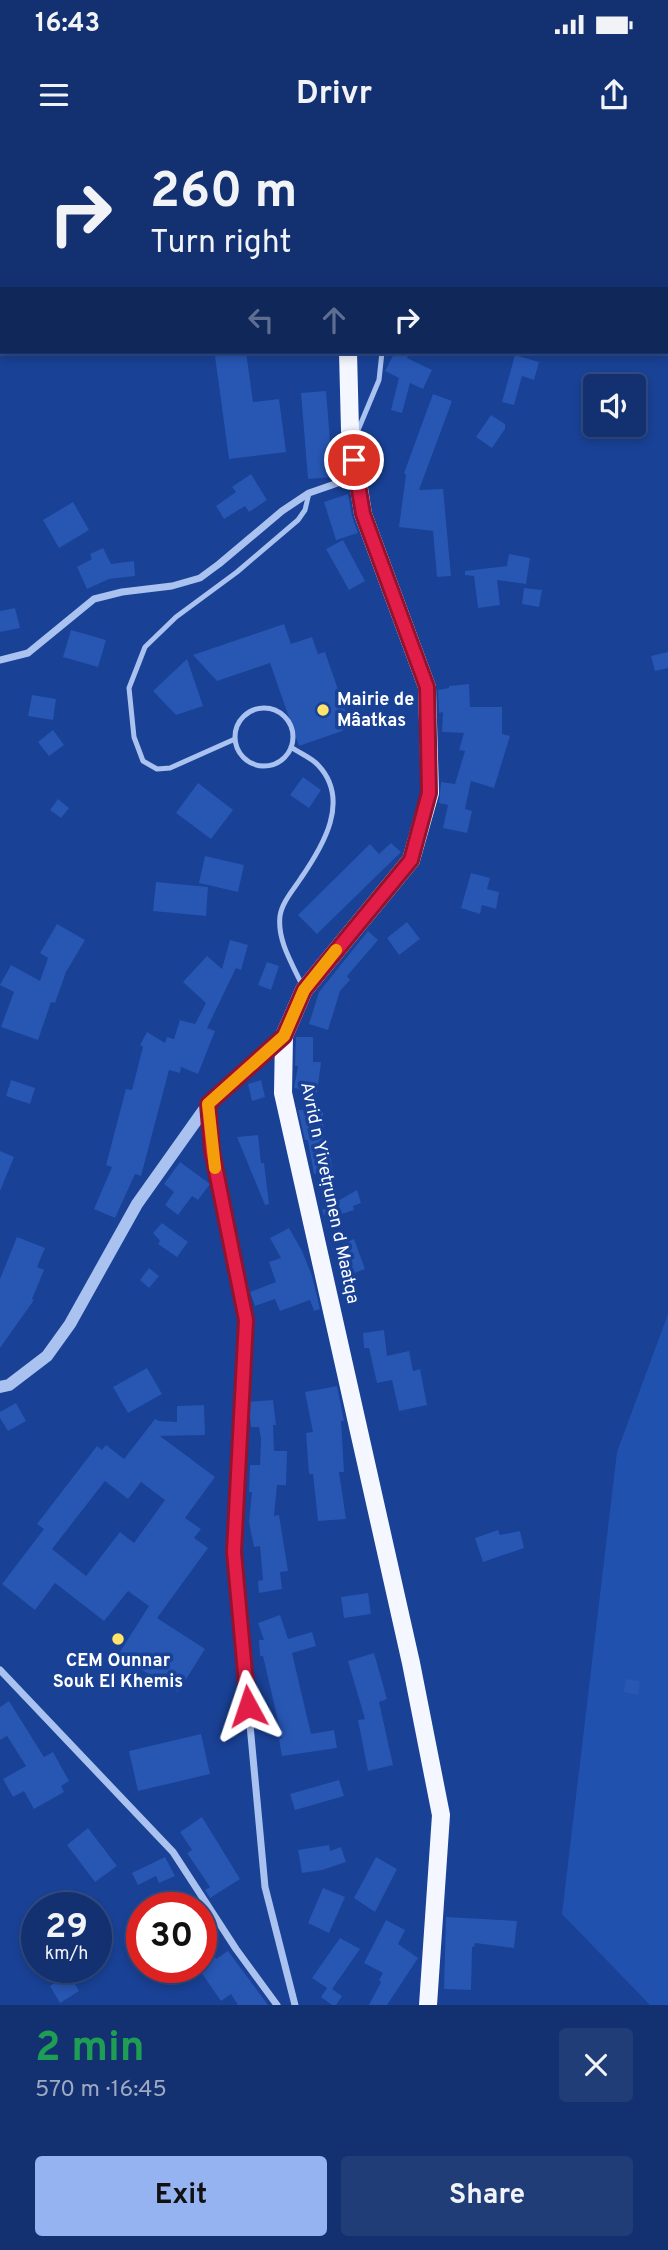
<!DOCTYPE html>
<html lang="en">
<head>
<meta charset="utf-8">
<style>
  :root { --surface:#133170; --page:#203d78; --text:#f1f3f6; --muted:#9da9c3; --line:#324c83; --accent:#95b2f1 }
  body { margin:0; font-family:Overpass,sans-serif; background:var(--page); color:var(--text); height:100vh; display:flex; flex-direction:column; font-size:26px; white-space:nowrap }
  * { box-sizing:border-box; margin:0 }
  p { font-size:23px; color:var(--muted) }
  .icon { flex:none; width:38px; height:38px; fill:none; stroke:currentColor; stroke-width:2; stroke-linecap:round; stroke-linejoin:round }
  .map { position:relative; height:1865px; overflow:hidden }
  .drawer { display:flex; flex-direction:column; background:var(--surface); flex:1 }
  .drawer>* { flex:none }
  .banner { position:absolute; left:0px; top:0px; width:668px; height:214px; box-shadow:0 4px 10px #0003,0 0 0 2px var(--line); background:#133170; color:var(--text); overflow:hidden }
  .tools { position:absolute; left:583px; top:234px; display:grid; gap:14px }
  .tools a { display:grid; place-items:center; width:63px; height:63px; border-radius:7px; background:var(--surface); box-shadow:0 4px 10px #0003,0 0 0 2px var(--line); font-size:35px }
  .speed { position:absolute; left:21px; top:1752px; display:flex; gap:14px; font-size:35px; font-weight:700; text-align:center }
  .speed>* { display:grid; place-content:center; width:91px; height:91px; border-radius:50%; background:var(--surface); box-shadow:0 4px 10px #0003,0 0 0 2px var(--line); line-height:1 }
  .speed small { font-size:18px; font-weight:400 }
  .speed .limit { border:10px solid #d22; background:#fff; color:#111 }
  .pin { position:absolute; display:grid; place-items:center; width:60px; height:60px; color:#fff; margin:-30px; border:4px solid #fff; border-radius:50%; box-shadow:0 2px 7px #0007 }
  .me { position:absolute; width:77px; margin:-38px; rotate:355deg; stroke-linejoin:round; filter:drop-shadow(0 0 5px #0008) }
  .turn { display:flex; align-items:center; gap:24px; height:147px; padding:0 35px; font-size:32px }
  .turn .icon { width:91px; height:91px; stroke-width:2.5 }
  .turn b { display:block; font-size:49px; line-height:60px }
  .lanes { display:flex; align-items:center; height:66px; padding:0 35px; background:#0003; justify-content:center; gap:35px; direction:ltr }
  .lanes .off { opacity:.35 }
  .round { display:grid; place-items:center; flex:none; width:74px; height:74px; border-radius:7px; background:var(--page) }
  .overview { display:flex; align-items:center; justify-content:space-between; height:119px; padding:0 35px }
  h1 { font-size:42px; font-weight:700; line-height:52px; color:#1e9e55 }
  .action { display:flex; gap:14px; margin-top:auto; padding:14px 35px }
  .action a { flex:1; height:80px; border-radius:7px; background:var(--accent); color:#111; font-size:28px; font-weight:700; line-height:80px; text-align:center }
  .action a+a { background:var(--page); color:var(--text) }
  .status { display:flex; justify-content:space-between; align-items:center; height:49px; padding:0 35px; background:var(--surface); direction:ltr }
  .status svg { height:19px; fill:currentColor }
  header { display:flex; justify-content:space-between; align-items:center; height:91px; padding:0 35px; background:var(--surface); font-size:32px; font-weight:700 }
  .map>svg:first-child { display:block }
  .green { fill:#2151ae }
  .building { fill:#2756b3; fill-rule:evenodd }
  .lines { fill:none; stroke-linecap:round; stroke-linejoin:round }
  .service { stroke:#aac2f0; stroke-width:5 }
  .minor { stroke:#aac2f0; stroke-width:7 }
  .tertiary { stroke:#aac2f0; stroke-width:12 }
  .primary { stroke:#f4f7ff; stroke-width:18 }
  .route-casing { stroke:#92132f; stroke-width:18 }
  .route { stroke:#e11d48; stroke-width:12 }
  .slow { stroke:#f59e0b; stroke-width:12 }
  .poi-dot { fill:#ffe46a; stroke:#194195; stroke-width:2.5 }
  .labels { text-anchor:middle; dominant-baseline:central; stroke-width:7; stroke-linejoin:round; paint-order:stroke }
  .poi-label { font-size:18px; font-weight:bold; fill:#fff; stroke:#194195; text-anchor:start }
  .street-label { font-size:18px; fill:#fff; stroke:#194195 }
</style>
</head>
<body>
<div class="status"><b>16:43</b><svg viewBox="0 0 49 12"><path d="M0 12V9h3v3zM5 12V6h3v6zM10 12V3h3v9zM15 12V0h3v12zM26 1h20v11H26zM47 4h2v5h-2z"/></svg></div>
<header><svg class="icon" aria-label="menu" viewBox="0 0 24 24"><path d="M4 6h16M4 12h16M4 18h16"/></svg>Drivr<svg class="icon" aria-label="share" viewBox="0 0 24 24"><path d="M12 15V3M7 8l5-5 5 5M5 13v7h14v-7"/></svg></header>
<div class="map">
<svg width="668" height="1865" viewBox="0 0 668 1865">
  <rect width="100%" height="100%" fill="#194195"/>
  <path class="green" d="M668 1174V1865H650L562 1774 617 1312Z"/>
  <path class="building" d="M246 212 253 262 279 259 286 312 229 319 215 216Z
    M395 212H410L407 218 432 230 423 249 410 243 402 273 391 270 399 238 385 231Z
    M515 215 539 222 534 240 522 236 514 265 502 262Z
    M326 251 333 337 308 339 301 253Z
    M433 254 452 261 419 350 443 349 451 436 437 437 433 391 399 387 406 335 404 333Z
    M491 275 505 284V289L492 308 476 297Z
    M251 334 267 360 249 372 245 366 224 379 216 366 236 352 232 347Z
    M348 354 352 376 358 393 336 400 324 362Z
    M73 362 89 390 59 408 43 380Z
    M343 400 365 441 349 450 326 409Z
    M103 408 111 424 134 421 135 436 109 439 87 449 77 427 92 419 90 414Z
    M509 414 530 418 526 444 497 440 500 465 478 468 474 436 465 435V431L507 426Z
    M524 448 542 450 539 467 522 464Z
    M15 468 20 488 0 492V471Z
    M284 484 291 504 312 497 318 514 325 512 350 584 342 591 299 606 270 523 217 541 193 515Z
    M71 490 106 500 98 527 63 517Z
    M668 512V528L655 531 651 516Z
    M187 519 203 566 176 575 153 551Z
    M469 544 470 567H502V594L510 596 494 648 471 641 465 669 472 671 467 693 443 688 448 665 439 663 441 642 455 644 465 611 459 610 464 593 442 592 443 572 439 573 438 550 449 548V546Z
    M32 555 56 559 53 580 28 576Z
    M53 590 64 605 49 616 38 602Z
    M303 637 321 650 309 668 290 655Z
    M198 643 233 670 211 699 176 673Z
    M58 659 69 668 61 678 50 670Z
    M391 703 401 712 317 794 298 775 370 704 379 714Z
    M205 716 244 725 238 752 199 743Z
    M471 733 490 738 487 749 499 752 496 769 482 765 480 774 461 768Z
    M156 742 208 747 206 776 153 771Z
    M407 782 420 799 399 815 387 798Z
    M57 784 85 800 66 832 55 863 51 862 38 900 1 887 14 852 0 845 11 825 40 841 48 818 40 813Z
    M368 791 378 800 347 836 350 840 340 851 328 890 309 884 319 852Z
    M230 800 248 805 241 830 236 828 207 888 215 891 198 934 181 927 180 933 169 930 141 1036 135 1034 115 1078 94 1069 112 1027 106 1025 126 949 132 950 143 907 140 905 147 892 165 903 167 897 174 899 180 880 195 884 206 863 183 842 207 816 222 829Z
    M267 822 279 826 271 850 258 845Z
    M296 897H313V922H321L317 953 294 948 298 926H295Z
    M11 940 35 948 30 964 6 956Z
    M261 940 265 957 252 961 248 944Z
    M298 970H323L324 1010 329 1009 335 1044 323 1049 318 1033 314 1034 308 1000H305Z
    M258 995 261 1023H264L269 1064 265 1065 237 997Z
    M0 1011 14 1017 0 1051Z
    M180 1022 210 1044 198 1060 192 1056 178 1075 165 1065 174 1052 164 1044Z
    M357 1050 361 1063 353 1066 354 1070 332 1077 330 1073 324 1075 322 1070Z
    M162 1083 188 1102 177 1117 158 1104 160 1101 153 1093Z
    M289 1088 302 1111 312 1136 320 1169 314 1171 310 1160 280 1171 275 1159 255 1166 250 1152 276 1142 269 1122 281 1118 270 1098Z
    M17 1097 45 1108 37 1127 44 1130 32 1159 34 1160 0 1208V1139Z
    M354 1099 365 1129 344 1137 332 1108Z
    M149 1128 159 1136 149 1148 140 1140Z
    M384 1190 387 1216 409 1211 413 1231 420 1229 427 1265 399 1271 392 1240 377 1243 369 1208H364L363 1193Z
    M147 1228 162 1254 128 1273 113 1247Z
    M337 1246 344 1281H341L344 1332H339L346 1379 318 1381 313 1334H309L306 1293 313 1292 305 1252Z
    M273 1260 276 1285H273L274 1311H287L286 1345H277L274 1376 279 1375 288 1431 280 1432 282 1449 259 1453 258 1441 263 1440 260 1406 254 1407 249 1382 252 1352H249L250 1325H260L261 1299 259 1287H251L248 1262Z
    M16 1263 26 1281 8 1291 0 1278V1272Z
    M204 1265 205 1295 160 1296 215 1337 185 1378 201 1389 194 1398 208 1408 157 1478 205 1509 178 1552 118 1515 149 1466 128 1451 104 1481 55 1443 35 1470 2 1444 44 1389 37 1384 97 1306 102 1310 106 1305 124 1319 155 1279 159 1281 177 1282V1266ZM105 1341 128 1359 141 1342 165 1360 134 1403 120 1392 86 1436 52 1409Z
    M498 1390 500 1395 520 1391 524 1408 483 1422 475 1398Z
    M368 1453 371 1474 344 1478 341 1457Z
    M280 1475 288 1499 312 1492 316 1506 292 1513 311 1594 334 1590 337 1608 282 1616 279 1599 282 1598 263 1516H260L259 1500H264L258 1483Z
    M374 1513 387 1559 379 1562 393 1625 368 1631 358 1580 365 1579 348 1521Z
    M626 1539 640 1541 638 1555 624 1552Z
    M9 1561 44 1617 53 1612 69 1641 61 1646 64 1652 34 1669 24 1651 13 1657 3 1639 26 1626 7 1596 0 1600V1567Z
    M201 1594 210 1634 138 1651 129 1611Z
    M339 1640 344 1656 295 1670 290 1654Z
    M202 1677 240 1739 210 1758 205 1750 210 1747 187 1713 192 1710 180 1692Z
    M88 1688 117 1726 95 1742 67 1705Z
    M329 1705 330 1711 341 1707 346 1722 322 1730 302 1733 298 1710Z
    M165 1717 175 1736 159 1743 156 1736 138 1745 132 1733Z
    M376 1717 397 1729 375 1772 354 1758Z
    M323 1748 345 1757 329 1793 308 1783Z
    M193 1755 200 1765 197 1768H163Z
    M446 1777 517 1781 514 1808 475 1803 474 1807H472L471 1850 444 1849Z
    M386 1780 405 1790 398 1804 418 1818 387 1865H369L381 1842 379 1840 383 1833 364 1823Z
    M201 1796 216 1819 228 1811 268 1865H238L231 1854 221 1861 201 1832Z
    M340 1798 360 1809 332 1849 342 1856 336 1865H332L321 1857 327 1848 312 1838Z
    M69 1834 79 1851 60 1863 50 1846Z"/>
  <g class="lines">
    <path class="service" d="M356 295 379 240 382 212
      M235 597a29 29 0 1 1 58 0a29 29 0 1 1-58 0Z
      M235 599 170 628 157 629 143 621 134 597 129 548 145 507 176 477 237 432 298 380 305 370 309 353
      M291 607C299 613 312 618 318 625 351 660 323 706 301 738 294 749 282 762 280 776 277 801 293 825 303 847"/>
    <path class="minor" d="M416 0 418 2
      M0 520 28 513 94 459 122 452 172 446 200 438 219 424 282 371 309 353 355 337
      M208 965 212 1011 246 1180 234 1412 265 1747 295 1865
      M0 1530 173 1712 236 1809 277 1865"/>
    <path class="tertiary" d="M440 2 442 0
      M0 1247 9 1245 47 1216 70 1184 137 1064 208 964 284 896"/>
    <path class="primary" d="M526 2 536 0
      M348 212 350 290 363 374 427 547 430 653 411 720 304 850 284 896 283 953 411 1523 441 1675 428 1865"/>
  </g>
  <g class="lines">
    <g class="route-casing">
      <path id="route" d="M248 1566 234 1412 246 1180 212 1011 208 964 284 896 304 850 411 720 429 653 427 547 363 374 354 320"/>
    </g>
    <use href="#route" class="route"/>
    <path class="slow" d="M215 1028 208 964 284 896 304 850 336 810"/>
  </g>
  <g class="poi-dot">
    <circle cx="323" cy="570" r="7"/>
    <circle cx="118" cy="1499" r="7"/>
  </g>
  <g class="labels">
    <g class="poi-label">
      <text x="337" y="560">Mairie de<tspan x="337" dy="21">Mâatkas</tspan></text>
      <text x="118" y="1521" text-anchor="middle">CEM Ounnar<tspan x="118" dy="21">Souk El Khemis</tspan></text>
    </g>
    <g class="street-label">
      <text transform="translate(329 1053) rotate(78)">Avrid n Yivetṛunen d Maatqa</text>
    </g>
  </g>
</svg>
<div class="tools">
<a><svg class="icon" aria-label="sound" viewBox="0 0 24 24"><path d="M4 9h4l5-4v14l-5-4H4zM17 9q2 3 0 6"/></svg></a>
</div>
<div class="speed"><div>29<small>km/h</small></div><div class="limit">30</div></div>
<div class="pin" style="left:354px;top:320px;background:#d93025"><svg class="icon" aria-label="arrive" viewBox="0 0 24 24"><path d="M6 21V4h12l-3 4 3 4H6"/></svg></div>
<svg class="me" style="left:248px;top:1566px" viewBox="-20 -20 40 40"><path d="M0-17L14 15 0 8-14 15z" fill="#e11d48" stroke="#fff" stroke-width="4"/></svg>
<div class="banner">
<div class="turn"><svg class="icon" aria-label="right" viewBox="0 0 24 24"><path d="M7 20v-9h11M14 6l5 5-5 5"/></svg><div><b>260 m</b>Turn right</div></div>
<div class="lanes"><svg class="icon off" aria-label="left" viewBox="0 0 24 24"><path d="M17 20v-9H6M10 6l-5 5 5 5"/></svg><svg class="icon off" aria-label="ahead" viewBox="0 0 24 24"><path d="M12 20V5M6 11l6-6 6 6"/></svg><svg class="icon" aria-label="right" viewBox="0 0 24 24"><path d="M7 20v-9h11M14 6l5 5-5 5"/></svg></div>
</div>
</div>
<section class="drawer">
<div class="overview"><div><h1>2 min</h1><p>570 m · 16:45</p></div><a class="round"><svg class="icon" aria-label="close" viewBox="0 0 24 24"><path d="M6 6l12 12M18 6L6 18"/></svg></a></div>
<div class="action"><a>Exit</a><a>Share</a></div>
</section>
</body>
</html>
